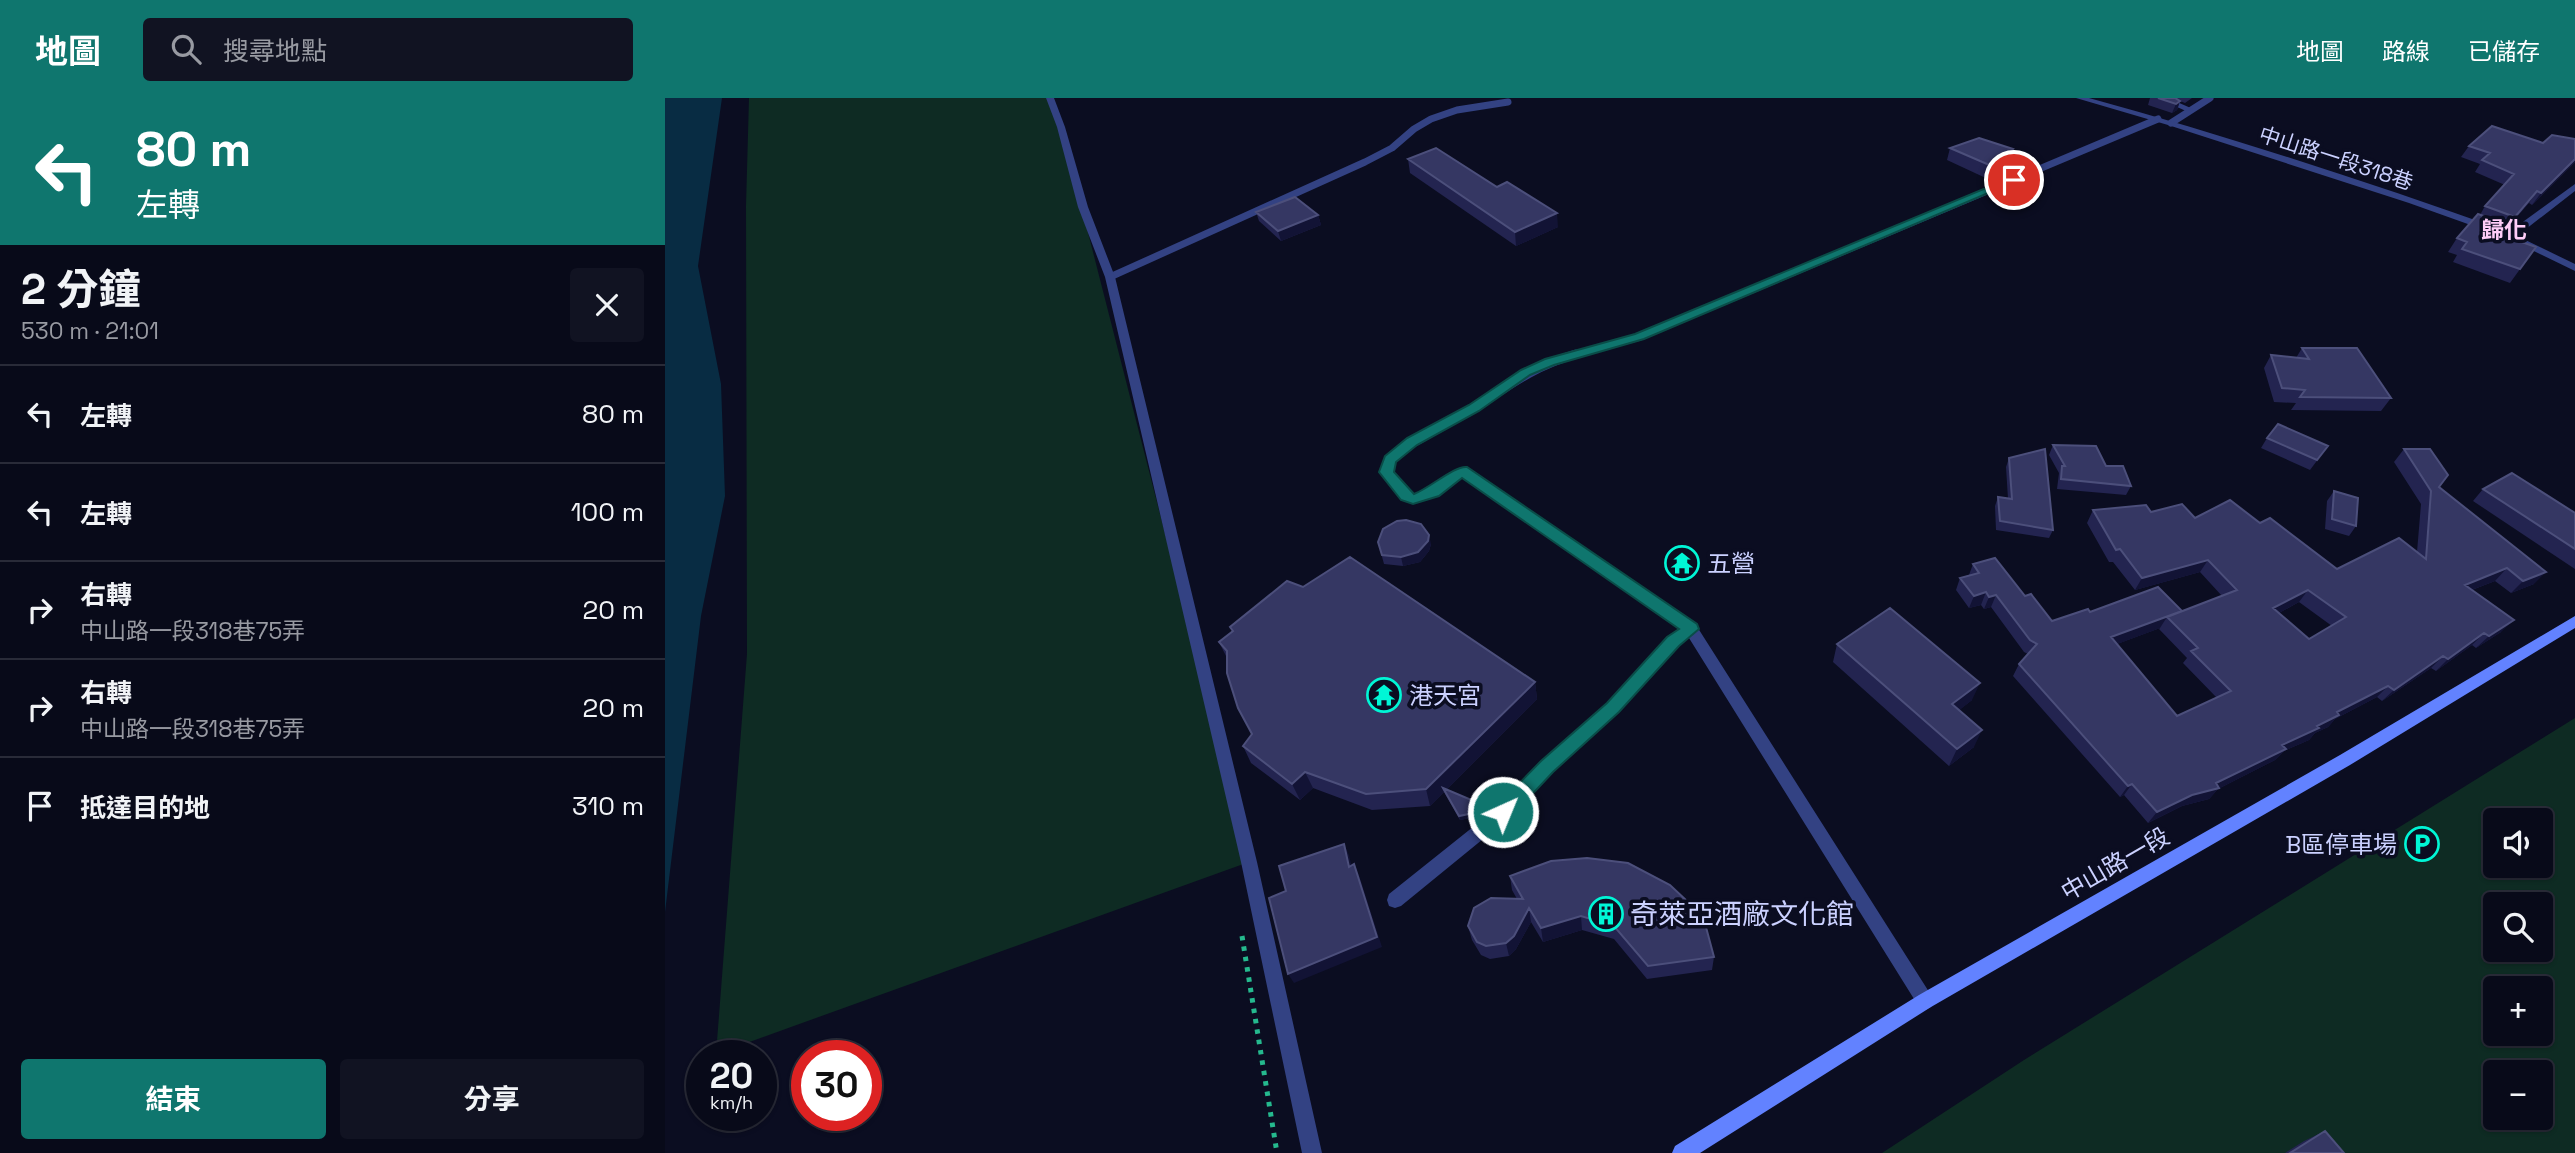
<!DOCTYPE html>
<html lang="zh-TW">
<head>
<meta charset="utf-8">
<style>
  :root { --surface:#080a19; --page:#111322; --text:#f1f3f6; --muted:#989aa2; --line:#292b38; --accent:#0f766e }
  body { margin:0; font-family:"Space Grotesk","Noto Sans TC",sans-serif; background:var(--page); color:var(--text); height:100vh; display:flex; flex-direction:column; font-size:26px; white-space:nowrap }
  * { box-sizing:border-box; margin:0 }
  p { font-size:23px; color:var(--muted) }
  .icon { flex:none; width:38px; height:38px; fill:none; stroke:currentColor; stroke-width:2; stroke-linecap:round; stroke-linejoin:round }
  .map { position:relative; flex:1; overflow:hidden }
  .sheet { display:flex; flex-direction:column; background:var(--surface); width:665px }
  .sheet>* { flex:none }
  .hud { background:#0f766e; color:#fff; overflow:hidden }
  .tools { position:absolute; left:1818px; top:710px; display:grid; gap:14px }
  .tools a { display:grid; place-items:center; width:70px; height:70px; border-radius:7px; background:var(--surface); box-shadow:0 2px 5px #0004,0 0 0 2px var(--line); font-size:35px }
  .speed { position:absolute; left:21px; top:942px; display:flex; gap:14px; font-size:35px; font-weight:700; text-align:center }
  .speed>* { display:grid; place-content:center; width:91px; height:91px; border-radius:50%; background:var(--surface); box-shadow:0 2px 5px #0004,0 0 0 2px var(--line); line-height:1 }
  .speed small { font-size:18px; font-weight:400 }
  .speed .limit { border:10px solid #d22; background:#fff; color:#111 }
  .pin { position:absolute; display:grid; place-items:center; width:60px; height:60px; color:#fff; margin:-30px; border:4px solid #fff; border-radius:50%; box-shadow:0 2px 7px #0007 }
  .me { position:absolute; width:77px; margin:-38px; rotate:44deg; stroke-linejoin:round; filter:drop-shadow(0 0 5px #0008) }
  .turn { display:flex; align-items:center; gap:24px; height:147px; padding:0 21px; font-size:32px }
  .turn .icon { width:91px; height:91px; stroke-width:2.5 }
  .turn b { display:block; font-size:49px; line-height:60px }
  .round { display:grid; place-items:center; flex:none; width:74px; height:74px; border-radius:7px; background:var(--page) }
  .headline { display:flex; align-items:center; justify-content:space-between; height:119px; padding:0 21px }
  h1 { font-size:42px; font-weight:700; line-height:52px }
  .button { display:flex; gap:14px; margin-top:auto; padding:14px 21px }
  .button a { flex:1; height:80px; border-radius:7px; background:var(--accent); color:#fff; font-size:28px; font-weight:700; line-height:80px; text-align:center }
  .button a+a { background:var(--page); color:var(--text) }
  ul { padding:0; list-style:none }
  li { display:flex; align-items:center; gap:21px; height:98px; padding:0 21px; border-top:2px solid var(--line) }
  li div { flex:1 }
  li b { display:block; font-size:26px }
  li em { font-style:normal }
  header { display:flex; align-items:center; gap:42px; box-sizing:border-box; height:98px; padding:0 35px; background:var(--accent); color:#fff }
  header strong { font-size:33px }
  nav { display:flex; gap:38px; margin-inline-start:auto; font-size:24px }
  .search { width:490px; height:63px; background:var(--page); display:flex; align-items:center; gap:18px; box-sizing:border-box; padding:0 24px; border-radius:7px; color:var(--muted); font-size:26px }
  main { display:flex; flex:1; min-height:0 }
  .map>svg:first-child { display:block }
  .green { fill:#0e2b23; fill-rule:evenodd }
  .water { fill:#082c43 }
  .lines { fill:none; stroke-linecap:round; stroke-linejoin:round }
  .path { stroke:#25b98e; stroke-width:5; stroke-dasharray:4.5 6; stroke-linecap:butt }
  .lane-far1 { stroke:#334283; stroke-width:7 }
  .lane { stroke:#334283; stroke-width:9 }
  .street { fill:#334283; fill-rule:evenodd }
  .secondary { fill:#6282ff; fill-rule:evenodd }
  .wall { fill:#232450; fill-rule:evenodd }
  .shaded-wall { fill:#121335 }
  .building { fill:#353763; stroke:#4c4f7b; stroke-width:2; fill-rule:evenodd }
  .route { fill:#0f766e; stroke:#0a4d48; stroke-width:2 }
  .labels { text-anchor:middle; dominant-baseline:central; stroke-width:7; stroke-linejoin:round; paint-order:stroke }
  .far-street-label { font-size:21px; fill:#cbd1ff; stroke:#0b0d21 }
  .far-quarter-label { font-size:23px; font-weight:bold; fill:#ffcdf8; stroke:#0b0d21 }
  .poi-label { font-size:24px; fill:#cbd1ff; stroke:#0b0d21; text-anchor:start }
  .street-label { font-size:24px; fill:#cbd1ff; stroke:#0b0d21 }
  .near-poi-label { font-size:28px; fill:#cbd1ff; stroke:#0b0d21; text-anchor:start }
</style>
</head>
<body>
<header>
<strong>地圖</strong>
<div class="search"><svg class="icon" aria-label="search" viewBox="0 0 24 24"><circle cx="10" cy="10" r="6"/><path d="M15 15l6 6"/></svg>搜尋地點</div>
<nav><a>地圖</a><a>路線</a><a>已儲存</a></nav>
</header>
<main>
<section class="sheet">
<div class="hud">
<div class="turn"><svg class="icon" aria-label="left" viewBox="0 0 24 24"><path d="M17 20v-9H6M10 6l-5 5 5 5"/></svg><div><b>80 m</b>左轉</div></div>
</div>
<div class="headline"><div><h1>2 分鐘</h1><p>530 m · 21:01</p></div><a class="round"><svg class="icon" aria-label="close" viewBox="0 0 24 24"><path d="M6 6l12 12M18 6L6 18"/></svg></a></div>
<ul>
<li><svg class="icon" aria-label="left" viewBox="0 0 24 24"><path d="M17 20v-9H6M10 6l-5 5 5 5"/></svg><div><b>左轉</b></div><em>80 m</em></li>
<li><svg class="icon" aria-label="left" viewBox="0 0 24 24"><path d="M17 20v-9H6M10 6l-5 5 5 5"/></svg><div><b>左轉</b></div><em>100 m</em></li>
<li><svg class="icon" aria-label="right" viewBox="0 0 24 24"><path d="M7 20v-9h11M14 6l5 5-5 5"/></svg><div><b>右轉</b><p>中山路一段318巷75弄</p></div><em>20 m</em></li>
<li><svg class="icon" aria-label="right" viewBox="0 0 24 24"><path d="M7 20v-9h11M14 6l5 5-5 5"/></svg><div><b>右轉</b><p>中山路一段318巷75弄</p></div><em>20 m</em></li>
<li><svg class="icon" aria-label="arrive" viewBox="0 0 24 24"><path d="M6 21V4h12l-3 4 3 4H6"/></svg><div><b>抵達目的地</b></div><em>310 m</em></li>
</ul>
<div class="button"><a>結束</a><a>分享</a></div>
</section>
<div class="map">
<svg width="1910" height="1055" viewBox="0 0 1910 1055">
  <rect width="100%" height="100%" fill="#0b0d21"/>
  <path class="green" d="M84 0H382L396 29 584 764 51 956 82 556 81 108Z
    M1910 620V1055H1217L1359 962ZM1830 723H1876V768H1830ZM1830 807H1876V852H1830ZM1830 891H1876V936H1830ZM1830 975H1876V1020H1830Z"/>
  <path class="water" d="M0 0H57L33 168 56 286 60 398 36 518 0 814Z"/>
  <g class="lines">
    <path class="path" d="M577 838 612 1055"/>
    <path class="lane-far1" d="M1506 25 1545 0
      M445 179 700 64 727 50 749 31 766 21 792 12 843 4
      M905 258 975 239 1493 21"/>
    <path class="lane" d="M738 394 722 375 725 362 735 352C760 338 786 324 811 309 846 286 870 268 911 256"/>
    <path class="street" d="M381 0H389L400 29 423 109 450 179 592 764 657 1055H637L576 764 440 179 413 109 392 29Z
      M1411 0H1424C1566 39 1706 85 1844 134L1910 86V93L1852 138 1910 166V173L1842 140 1744 105 1503 27Z
      M1492 0H1503L1528 11 1521 13Z
      M797 369 1031 527 1266 897 1269 903 1266 909 1260 912 1254 909 1024 540 1013 547 953 614 887 673 845 719 736 808 730 810 724 808 722 802 724 796 833 709 877 663 943 606 1003 539 1015 531 797 379 773 397 748 405 732 394 738 390 750 396 765 391Z"/>
    <path class="secondary" d="M1910 518V530L1685 667 1266 909 1035 1055H1007L1010 1048 1254 897 1675 657Z"/>
  </g>
  <path class="wall" d="M1485 0H1527L1520 5 1515 3 1512 12 1507 15 1483 7Z
    M1910 41V64L1867 107 1864 105 1842 130 1839 129 1834 136 1871 149 1845 185 1788 164 1792 157 1783 154 1792 140 1815 117 1820 108 1840 87 1810 74 1815 66 1796 59 1804 48 1878 45Z
    M1285 50 1344 64 1325 82 1282 62Z
    M743 61 893 129 851 148 745 75Z
    M591 114 653 117 656 127 616 143 594 123Z
    M1637 250 1726 300 1716 313 1626 312 1631 305 1609 304 1599 270 1606 257 1631 260Z
    M1602 340 1663 348 1645 372 1596 350Z
    M1388 347 1441 368 1466 388 1461 397 1392 391 1394 375 1384 357Z
    M1739 351 1869 486 1846 495 1830 483 1807 492 1836 534 1811 550 1807 547 1771 573 1766 570 1717 603 1712 599 1670 621 1663 629 1650 635 1644 642 1619 653 1610 662 1553 691 1544 701 1517 708 1483 725 1459 697 1455 699 1348 578 1354 566 1363 556 1359 554 1326 509 1319 511 1316 507 1304 510 1291 492 1295 480 1304 477 1308 466 1360 498 1387 523 1425 514H1516L1557 498 1535 474 1470 492 1448 464H1444L1422 425 1428 412 1486 414 1530 420 1595 425 1672 471 1752 454 1756 406 1729 364ZM1634 504 1667 528 1644 541 1614 515ZM1495 530 1494 531 1522 560 1518 565 1552 600 1512 618 1452 546Z
    M1344 360 1388 432 1384 440 1331 432 1330 408 1333 399 1343 401 1341 369Z
    M1818 391 1910 415V471L1808 403Z
    M1669 393 1691 428 1684 438 1660 431 1662 403Z
    M713 444 766 446 764 453 755 464 738 468 719 466Z
    M565 529 870 584 872 601 781 692 824 713 819 717 795 722 779 694 765 708 707 712 648 690 635 702 586 665 578 648 587 637 573 610 562 560 554 544 567 534Z
    M1172 546 1307 602 1294 612 1309 649 1284 668 1168 564Z
    M845 778 1049 859 1047 872 982 881 949 841 917 832 878 844 866 824 851 851 844 858 825 861 816 857 807 842 803 828 852 801 847 792Z
    M1660 1033 1679 1055H1620L1639 1043Z"/>
  <path class="shaded-wall" d="M1515 3 1512 12 1507 15 1511 6Z
    M1348 51 1344 64 1325 82 1329 69Z
    M1910 61V64L1867 107 1876 95Z
    M1872 93 1864 105 1842 130 1850 119Z
    M892 115 893 129 851 148 850 134Z
    M653 117 656 127 616 143 613 133Z
    M764 437 766 446 764 453 755 464 738 468 736 459Z
    M1543 462 1535 474 1470 492 1477 480Z
    M1842 470 1830 483 1788 499 1800 487Z
    M1881 474 1869 486 1846 495 1858 483Z
    M1643 492 1634 504 1599 523 1608 510Z
    M1321 494 1316 507 1304 510 1309 498Z
    M1331 497 1326 509 1319 511 1324 499Z
    M1517 513 1502 519 1495 530 1439 551 1446 539Z
    M1849 522 1836 534 1811 550 1824 538Z
    M1819 535 1807 547 1771 573 1783 561Z
    M1778 558 1766 570 1717 603 1729 592Z
    M870 584 872 601 780 693 778 690 779 694 765 708 761 691Z
    M1315 585 1307 602 1280 624 1287 606Z
    M1723 588 1712 599 1670 621 1663 629 1650 635 1644 642 1619 653 1610 662 1553 691 1544 701 1517 708 1483 725 1492 714 1551 685 1652 628 1672 614Z
    M1317 632 1309 649 1284 668 1292 651Z
    M640 674 648 690 635 702 627 686Z
    M1467 686 1459 697 1455 699 1463 688Z
    M823 709 824 713 819 717 795 722 794 718Z
    M679 746 684 757 689 779 684 769Z
    M689 766 694 777 717 849 629 885 623 876Z
    M864 810 866 824 851 851 844 858 841 845Z
    M916 818 917 832 878 844 876 830Z"/>
  <path class="building" d="M1493 0H1510L1515 3 1511 6Z
    M1827 28 1878 45 1887 37 1910 41V61L1876 95 1872 93 1850 119 1820 108 1849 76 1817 62 1825 55 1804 48Z
    M1314 40 1348 51 1329 69 1285 50Z
    M771 50 832 89 842 84 892 115 850 134 743 61Z
    M630 99 653 117 613 133 591 114Z
    M1813 116 1841 126 1831 135 1871 149 1855 171 1797 151 1802 144 1792 140Z
    M1637 250H1692L1726 300 1635 299 1640 292 1617 290 1606 257 1644 261Z
    M1613 326 1663 348 1652 362 1602 340Z
    M1388 347 1431 348 1441 368H1458L1466 388 1396 381 1397 368H1400Z
    M1380 351 1388 432 1335 423 1333 399 1347 401 1344 360Z
    M1739 351H1765L1783 377 1774 389 1881 474 1858 483 1842 470 1800 487 1849 522 1824 538 1819 535 1783 561 1778 558 1729 592 1723 588 1672 614 1674 617 1652 628 1654 630 1617 647 1621 651 1551 685 1554 690 1527 697 1492 714 1467 686 1463 688 1354 566 1372 546 1365 542 1331 497 1324 499 1321 494 1309 498 1295 480 1314 475 1308 466 1330 460 1360 498 1366 496 1387 523 1423 511 1425 514 1493 489 1517 513 1446 539 1512 618 1566 593 1526 553 1533 550 1502 519 1572 492 1543 462 1477 480 1455 451 1451 452 1428 412 1481 407 1486 414 1517 406 1530 420 1565 402 1595 425 1605 420 1672 471 1734 440 1761 461 1766 393ZM1643 492 1681 519 1644 541 1608 510Z
    M1847 375 1910 415V451L1818 391Z
    M1669 393 1693 400 1691 428 1667 421Z
    M741 422 756 426 764 437 763 443 753 454 736 459 717 457 713 444 718 431 732 423Z
    M685 459 870 584 761 691 701 696 640 674 627 686 578 648 587 636 573 610 562 575V553L554 544 568 533 565 529 622 483 638 489Z
    M1225 510 1315 585 1287 606 1317 632 1292 651 1172 546Z
    M778 690 823 709 818 713 794 718Z
    M679 746 684 769 689 766 712 839 623 876 604 800 621 793 614 768Z
    M922 760 963 765 1005 787 1038 818 1049 859 983 868 949 828 916 818 876 830 864 810 849 838 841 845 821 848 812 844 803 828 809 810 826 800 858 801 845 778 886 763Z
    M1660 1033 1679 1055H1625Z"/>
  <path class="route" d="M1345 80 1354 82 979 241 889 267 865 277 814 313 752 347 731 364 729 374 749 396C765 390 790 367 802 369L1032 526 1034 531 1014 548 954 614 888 674 845 720 838 722 832 720 829 714 832 708 876 663 942 605 1002 539 1014 531 797 380 774 398 748 406 736 402 714 374 720 358 742 340 804 307 856 272 880 261 970 236Z"/>
  <defs>
    <g id="temple-ring" transform="scale(1.75)"><circle r="9.5" fill="#0b0d21" stroke="#00f6d6" stroke-width="1.5"/><path d="M0-6L5-2H3V0L6.5 2.5H4V6H1.5V3h-3V6H-4V2.5H-6.5L-3 0V-2H-5Z" fill="#00f6d6"/></g>
    <g id="parking-ring" transform="scale(1.75)"><circle r="9.5" fill="#0b0d21" stroke="#00f6d6" stroke-width="1.5"/><path d="M-3.5-5.5H1a3.5 3.5 0 0 1 0 7H-1V5.5H-3.5ZM-1-3.4V-.6H.8a1.4 1.4 0 0 0 0-2.8Z" fill="#00f6d6"/></g>
    <g id="building-ring" transform="scale(1.75)"><circle r="9.5" fill="#0b0d21" stroke="#00f6d6" stroke-width="1.5"/><path d="M-4-6H4V6H1V3H-1V6H-4ZM-2.5-4.3h1.7v1.8h-1.7ZM.8-4.3h1.7v1.8H.8ZM-2.5-1h1.7V.8h-1.7ZM.8-1h1.7V.8H.8Z" fill="#00f6d6"/></g>
  </defs>
  <g fill-rule="evenodd">
    <use href="#temple-ring" x="1017" y="465"/>
    <use href="#temple-ring" x="719" y="597"/>
    <use href="#parking-ring" x="1757" y="746"/>
    <use href="#building-ring" x="941" y="816"/>
  </g>
  <g class="labels">
    <g class="far-street-label">
      <text transform="translate(1671 60) rotate(18)">中山路一段318巷</text>
    </g>
    <g class="far-quarter-label">
      <text x="1839" y="132">歸化</text>
    </g>
    <g class="poi-label">
      <text x="1042" y="465">五營</text>
      <text x="744" y="597">港天宮</text>
      <text x="1732" y="746" text-anchor="end">B區停車場</text>
    </g>
    <g class="street-label">
      <text transform="translate(1450 766) rotate(-30)">中山路一段</text>
    </g>
    <g class="near-poi-label">
      <text x="965" y="816">奇萊亞酒廠文化館</text>
    </g>
  </g>
</svg>
<div class="tools">
<a><svg class="icon" aria-label="sound" viewBox="0 0 24 24"><path d="M4 9h4l5-4v14l-5-4H4zM17 9q2 3 0 6"/></svg></a>
<a><svg class="icon" aria-label="search" viewBox="0 0 24 24"><circle cx="10" cy="10" r="6"/><path d="M15 15l6 6"/></svg></a>
<a>+</a>
<a>−</a>
</div>
<div class="speed"><div>20<small>km/h</small></div><div class="limit">30</div></div>
<div class="pin" style="left:1349px;top:82px;background:#d93025"><svg class="icon" aria-label="arrive" viewBox="0 0 24 24"><path d="M6 21V4h12l-3 4 3 4H6"/></svg></div>
<svg class="me" style="left:838px;top:714px" viewBox="-20 -20 40 40"><circle r="17" fill="#0f766e" stroke="#fff" stroke-width="3"/><path d="M0-11L8 9 0 5-8 9z" fill="#fff"/></svg>
</div>
</main>
</body>
</html>
